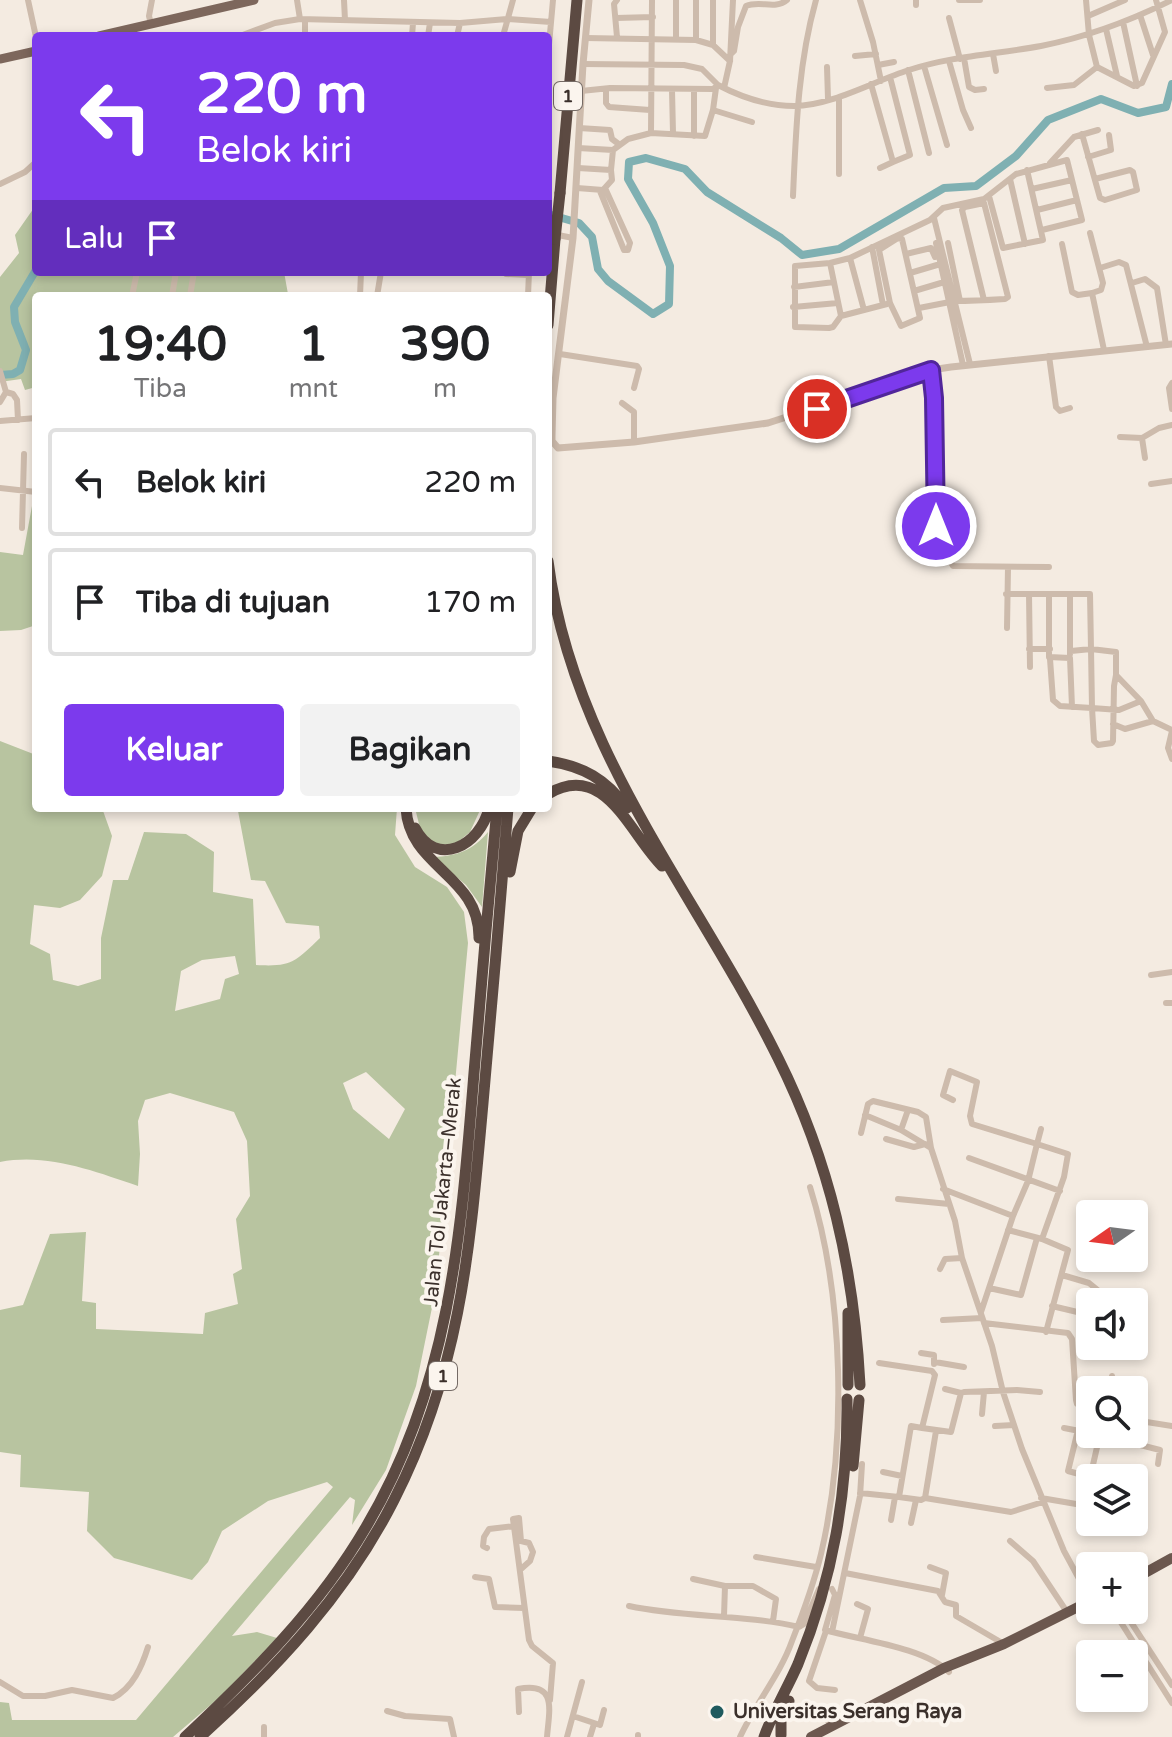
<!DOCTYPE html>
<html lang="id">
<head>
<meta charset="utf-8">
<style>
  :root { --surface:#fff; --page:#f2f2f2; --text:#202124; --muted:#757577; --line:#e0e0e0; --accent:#7c3aed }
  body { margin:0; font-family:"Varela Round",sans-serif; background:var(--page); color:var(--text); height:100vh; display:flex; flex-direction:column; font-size:30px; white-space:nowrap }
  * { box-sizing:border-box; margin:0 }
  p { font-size:26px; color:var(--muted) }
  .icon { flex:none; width:44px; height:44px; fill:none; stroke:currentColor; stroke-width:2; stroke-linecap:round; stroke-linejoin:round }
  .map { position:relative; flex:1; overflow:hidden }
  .panel { position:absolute; left:32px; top:292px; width:520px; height:520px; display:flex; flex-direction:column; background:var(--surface); border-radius:8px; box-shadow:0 4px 12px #0003 }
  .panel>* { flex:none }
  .banner { position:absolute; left:32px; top:32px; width:520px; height:244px; border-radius:8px; box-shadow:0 4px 12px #0003; background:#7c3aed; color:#fff; overflow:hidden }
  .needle { width:52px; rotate:256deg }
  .fabs { position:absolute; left:1076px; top:1200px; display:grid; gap:16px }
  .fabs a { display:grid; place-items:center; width:72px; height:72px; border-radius:8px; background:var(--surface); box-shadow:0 4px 12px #0003; font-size:40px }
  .pin { position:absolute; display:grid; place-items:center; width:68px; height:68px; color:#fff; margin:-34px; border:4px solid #fff; border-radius:50%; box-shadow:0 2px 8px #0007 }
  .me { position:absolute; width:88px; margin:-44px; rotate:0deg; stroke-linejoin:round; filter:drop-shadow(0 0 6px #0008) }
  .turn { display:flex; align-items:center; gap:28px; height:168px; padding:0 32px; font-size:36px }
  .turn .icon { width:104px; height:104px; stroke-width:2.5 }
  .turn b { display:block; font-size:56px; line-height:68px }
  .then { display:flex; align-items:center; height:76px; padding:0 32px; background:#0003; gap:16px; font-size:30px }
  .eta { display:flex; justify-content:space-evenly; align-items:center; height:136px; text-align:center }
  .eta b { font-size:48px; font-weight:800; line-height:56px }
  .cta { display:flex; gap:16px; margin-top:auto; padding:16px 32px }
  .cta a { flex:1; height:92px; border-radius:8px; background:var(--accent); color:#fff; font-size:32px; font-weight:800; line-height:92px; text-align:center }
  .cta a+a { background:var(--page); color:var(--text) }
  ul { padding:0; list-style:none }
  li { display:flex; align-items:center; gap:24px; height:108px; margin:0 16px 12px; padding:0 16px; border:4px solid var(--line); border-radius:8px }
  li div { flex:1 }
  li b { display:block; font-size:30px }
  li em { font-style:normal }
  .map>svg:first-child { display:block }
  .green { fill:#b8c4a0; fill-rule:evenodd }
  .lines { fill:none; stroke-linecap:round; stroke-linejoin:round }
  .river { stroke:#7fb0b2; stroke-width:8 }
  .minor { stroke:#cdbbac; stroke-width:6 }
  .tertiary { stroke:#cdbbac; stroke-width:7 }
  .primary { stroke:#7d675c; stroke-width:9 }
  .trunk { stroke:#6c584f; stroke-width:10 }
  .motorway { stroke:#5c4a42; stroke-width:11 }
  .motorway-bridge { stroke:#5c4a42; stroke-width:11 }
  .route-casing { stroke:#51269a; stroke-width:20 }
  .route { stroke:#7c3aed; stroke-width:14 }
  .poi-dot { fill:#1f5a5e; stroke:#fbf5ee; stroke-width:3 }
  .labels { text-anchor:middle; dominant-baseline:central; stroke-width:8; stroke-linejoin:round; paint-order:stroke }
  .shield { fill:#fbf5ee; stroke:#756b66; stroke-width:2 }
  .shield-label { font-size:18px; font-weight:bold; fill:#3b302b }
  .street-label { font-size:20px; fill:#3b302b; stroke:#fbf5ee }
  .poi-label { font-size:20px; font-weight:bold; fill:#3b302b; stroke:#fbf5ee; text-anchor:start }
</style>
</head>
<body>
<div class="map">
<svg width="1172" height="1737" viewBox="0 0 1172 1737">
  <rect width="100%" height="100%" fill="#f4ebe1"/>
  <path class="green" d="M36 205V272H284L288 294 318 293 322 296H36V387L25 390 21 379 0 382V277L19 253 15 235Z
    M34 495H36V625L21 630 0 631V552L23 555Z
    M0 741 36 755V808H102L112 836 102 876 80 900 60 908 34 905 30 944 50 954 53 980 78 986 101 979V938L113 880H128L144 832 186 834 214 852 213 892 253 899 256 965C292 967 295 962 320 938L319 926 286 923 265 881 251 880 238 811 243 808H397L395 835 415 867 447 887 464 912 468 943 436 1288 416 1386 386 1470 352 1525 355 1500 350 1497 232 1636 257 1632 277 1638 221 1696 173 1737H0V1702L9 1703 12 1720H136L333 1487 327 1482 268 1501 222 1531 208 1562 192 1580 114 1558 87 1531 89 1492 20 1487 21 1455 0 1452V1310L23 1305 50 1234 86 1232 82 1301 96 1303V1329L203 1334 205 1313 238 1304 233 1274 242 1269 236 1219 250 1196 247 1141 234 1112 170 1093 145 1100 138 1121 140 1154 138 1186C93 1171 48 1153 0 1162ZM235 956 239 974 225 979 220 999 175 1011 181 971 202 960ZM366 1072 405 1109 389 1139 353 1109 343 1083Z
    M415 808H481L470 832 453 846 432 843 421 832Z
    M488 832 482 907 466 885 433 857C457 856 472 851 488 832Z"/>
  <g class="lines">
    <path class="river" d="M548 214 579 223 592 237 598 269 608 281 653 314 669 304 670 266 653 223 628 179 629 162 646 158 685 169 707 192 781 238 802 255 839 249 944 188 976 186 1016 156 1048 120 1101 99 1138 113 1166 107 1172 84
      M0 375 13 374 20 370 26 350 15 322 14 307 36 270"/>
    <path class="minor" d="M28 0 36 37
      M297 0 300 19
      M344 0 345 20
      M676 0V39
      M860 0 873 42 881 81
      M916 0V5
      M959 0H980
      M1140 15 1153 55
      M1088 16 1125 0
      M616 18 653 17
      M949 18 960 59
      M1123 22 1137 86
      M151 24 149 16 152 0
      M1106 29 1117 76
      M240 36 275 23 300 19 460 23 507 19 551 22
      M305 36V20
      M412 36 413 23
      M428 36 430 23
      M457 36 460 23
      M503 36 513 0
      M617 37 614 4 617 0
      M586 38 696 40 713 45 730 61
      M696 40V0
      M713 45V0
      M731 54 734 51 738 27 746 6C760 0 775 10 787 0
      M993 54 996 71
      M548 56 553 0
      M855 56 876 54
      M964 58 969 87 975 90 984 89
      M949 61 963 110 971 128
      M583 64 684 65 702 69 718 85
      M878 65 894 62
      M924 66 947 145
      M827 67 828 99
      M1097 67 1134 86 1142 83 1165 32 1156 0
      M908 70 929 153
      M890 77 910 155 893 162
      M871 84 893 162 880 168
      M716 88 713 110 752 122
      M724 88 730 61 733 0
      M1047 88 1074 85 1097 67 1089 35 1086 0
      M606 90V103L609 107 650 110
      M672 90 673 133
      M581 91 610 88 713 89 718 85C741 97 767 106 794 106 831 106 874 81 909 70 951 56 997 54 1041 46 1087 37 1130 21 1172 0
      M839 97V174
      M579 128 610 130 612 139 620 145
      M651 133 652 0
      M1082 134 1100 198 1105 200 1137 190 1133 172 1130 170 1095 179
      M694 136V89
      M578 148 613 150 628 139 651 133 705 136 713 110
      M1088 157 1111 150 1109 135
      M1050 163 1074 137 1098 130
      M578 168 611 170 613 150
      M1010 179 1025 244
      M0 184 25 172 36 162
      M577 188 603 190 612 180 611 170
      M1032 189 1072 180
      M600 191 624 250H628L630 243 605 188
      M793 196C796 129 798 64 816 0
      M989 196 1003 248 1043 240 1027 170
      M1037 210 1077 200
      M934 218 970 364
      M548 233 573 238
      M1090 233 1103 283 1101 290 1092 293 1104 350
      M898 238 902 239 920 318 901 326 890 303 879 250Z
      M936 243 963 365
      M948 243 960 301
      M1062 244 1072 292 1078 295 1092 293
      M872 247 883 305
      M906 254 931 248 935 257
      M850 258 864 310
      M830 263 841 316 833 327 829 328 795 327V266L830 263 850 258 930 220 943 208 984 199 1016 174 1067 160 1082 220 1042 230
      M1100 268 1119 262 1126 265 1147 347
      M910 273 937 265
      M506 274 529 275
      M1132 283 1145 279 1157 288 1166 345
      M794 287 834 282
      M914 291 941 283
      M132 296 137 272
      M172 296 176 272
      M190 296 194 272
      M360 296 361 272
      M377 296 381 272
      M528 296 529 272
      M793 307 838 303
      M919 308 955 301C972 301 989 300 1005 299L1008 297 984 203 965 207 962 210 984 300
      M841 316 887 304
      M560 354 637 366 639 369 634 388
      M1049 356 1056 407 1060 411 1070 408
      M931 370 934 398 935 532 936 539 953 566 1049 567
      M0 371 6 392 13 394 17 400 18 420
      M1172 383 1169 388 1172 409
      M0 402 6 392
      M622 403 634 412V442
      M0 421 36 418
      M1120 437 1142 438 1159 428 1172 425
      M1142 438 1145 458
      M1151 484 1172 481
      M0 488 36 492
      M22 528 24 454
      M1006 594H1090L1091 649 1116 652V675L1141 701 1153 721 1172 730
      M1029 594 1030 667
      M1070 594V654
      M1049 595V657L1070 658 1072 707
      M1007 628 1008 567
      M1029 649H1050
      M1071 651 1091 649 1092 708 1119 710 1141 701
      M1050 659 1053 700 1060 706 1092 708 1094 741 1098 745 1112 743 1113 741 1114 686 1116 675
      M1113 724 1125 729 1153 721
      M1172 731 1168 748 1172 759
      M1151 975 1172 972
      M1166 1003H1172
      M953 1100 943 1095 950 1071 977 1082 970 1116 972 1124 1037 1144 1028 1181 1013 1216 981 1312
      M865 1115 901 1130 931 1148
      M901 1130 908 1110
      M861 1133 868 1104 873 1101 918 1112 926 1117 931 1148 955 1221 962 1258 992 1346 1003 1392 1022 1449 1064 1551 1090 1599
      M886 1139 914 1147 925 1144
      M969 1158 1060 1191
      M943 1189 1013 1216
      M898 1199 949 1204
      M1008 1230 1042 1239 1064 1177 1068 1154 1037 1144 1041 1129
      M1042 1239 1068 1250 1046 1332
      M940 1269 945 1259 962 1258
      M1062 1275 1089 1283 1105 1296
      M989 1288 1021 1295 1037 1238
      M1052 1306 1090 1315
      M943 1320 982 1318
      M984 1323 1068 1333 1072 1339 1076 1400 1077 1404 1090 1408
      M921 1353 934 1355V1364
      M935 1362 964 1367
      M945 1389 961 1393
      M1110 1390 1112 1376
      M982 1414 984 1392
      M1134 1420 1172 1426
      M995 1426 1014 1425
      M922 1428 951 1432 961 1393 964 1392 1017 1390 1040 1392
      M1064 1428 1090 1433
      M1078 1430 1068 1471 1090 1477
      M1097 1434 1160 1450 1158 1464
      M883 1472 902 1476
      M1090 1478 1100 1434
      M860 1493 899 1497 911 1426 922 1428 935 1375 932 1371 879 1363
      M899 1497 921 1500 925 1498 936 1431
      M925 1498 1011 1512 1043 1502
      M1041 1498 1082 1505 1090 1479
      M519 1518 513 1519 529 1640 532 1646 553 1663 550 1700
      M519 1518 521 1541 529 1543 533 1552 530 1561 521 1569
      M891 1520 895 1497
      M911 1523 916 1500
      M1010 1541 1033 1561 1067 1612
      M487 1548 483 1546 484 1537 489 1529 514 1526
      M756 1557 816 1567
      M930 1567 946 1573 942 1595
      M845 1573 938 1591 945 1602 956 1605V1616L1004 1644
      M475 1577 489 1579 495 1607 524 1608
      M693 1579 725 1586 724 1616
      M725 1586H753L776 1599 773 1621
      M832 1589 835 1595 825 1630C859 1640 923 1647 949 1672
      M857 1604 868 1609 860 1638
      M629 1606C685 1618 743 1614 799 1627L804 1624 819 1589
      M1113 1610 1172 1703
      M1123 1610 1172 1685
      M826 1631 809 1681 817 1688 835 1690
      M832 1632 860 1496 862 1464
      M0 1682 23 1696H45L72 1690 113 1698C133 1688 142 1666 148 1647
      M387 1711 405 1716 450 1719 454 1737
      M519 1712 518 1689C558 1681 549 1711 547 1737
      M820 1713 833 1726
      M573 1716 600 1725 604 1710
      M264 1727V1737
      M567 1737 582 1682
      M590 1737 594 1724
      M638 1737V1735
      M740 1737C755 1704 780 1675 792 1641 803 1613 814 1583 821 1554 847 1443 844 1296 810 1187"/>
    <path class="tertiary" d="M589 0 583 64 573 238 553 398 552 436V441L558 448 634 442 768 423 931 370 951 367 1172 344"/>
    <path class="primary" d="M99 36 254 0
      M0 59 36 51"/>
    <path class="trunk" d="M1134 1579 1172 1558
      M811 1737 944 1668 1004 1644 1090 1601"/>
    <path class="motorway" d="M560 193 577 0
      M548 325 555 239
      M548 561C572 751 696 892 778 1058 830 1162 854 1269 860 1385
      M548 761C583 766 606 779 627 808
      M548 794C605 760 629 833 662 866
      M406 808C409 868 480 875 479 938
      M415 828C436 869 480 846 489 808
      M510 872 518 831 532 808
      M848 1385V1313
      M853 1466 859 1400
      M781 1735V1718L789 1701
      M185 1737C253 1673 318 1609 366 1527 450 1386 461 1233 474 1073 481 985 489 896 497 808
      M200 1737C276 1669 347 1593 394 1500 461 1369 470 1247 483 1103 492 1005 500 906 508 808
      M764 1737C773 1712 787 1689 798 1664 833 1578 848 1493 847 1399"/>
    <path class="motorway-bridge" d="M555 239 560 193"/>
  </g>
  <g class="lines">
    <g class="route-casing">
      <path id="route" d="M817 409 931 370 934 398 936 526"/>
    </g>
    <use href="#route" class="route"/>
  </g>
  <circle class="poi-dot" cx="717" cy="1712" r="8"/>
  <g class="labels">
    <g class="shield">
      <rect x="554" y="82" width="28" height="28" rx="6"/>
      <rect x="429" y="1362" width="28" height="28" rx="6"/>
    </g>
    <g class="shield-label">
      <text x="568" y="96">1</text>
      <text x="443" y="1376">1</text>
    </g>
    <g class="street-label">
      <text transform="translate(443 1192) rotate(-84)">Jalan Tol Jakarta–Merak</text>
    </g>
    <g class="poi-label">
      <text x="733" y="1712">Universitas Serang Raya</text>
    </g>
  </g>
</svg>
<div class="fabs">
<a><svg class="needle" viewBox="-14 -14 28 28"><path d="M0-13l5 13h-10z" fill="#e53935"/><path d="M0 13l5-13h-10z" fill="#757577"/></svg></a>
<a><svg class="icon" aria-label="sound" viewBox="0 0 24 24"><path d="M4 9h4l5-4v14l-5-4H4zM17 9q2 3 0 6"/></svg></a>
<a><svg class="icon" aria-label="search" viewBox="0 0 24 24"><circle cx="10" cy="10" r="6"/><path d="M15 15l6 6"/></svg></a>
<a><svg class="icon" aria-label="layers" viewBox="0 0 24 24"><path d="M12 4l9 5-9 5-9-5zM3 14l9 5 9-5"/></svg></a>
<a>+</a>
<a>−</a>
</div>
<div class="pin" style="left:817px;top:409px;background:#d93025"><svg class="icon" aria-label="arrive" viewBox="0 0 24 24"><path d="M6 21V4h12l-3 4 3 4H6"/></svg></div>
<svg class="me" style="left:936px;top:526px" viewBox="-20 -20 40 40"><circle r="17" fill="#7c3aed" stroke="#fff" stroke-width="3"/><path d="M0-11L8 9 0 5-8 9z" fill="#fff"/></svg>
<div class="banner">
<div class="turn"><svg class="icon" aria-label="left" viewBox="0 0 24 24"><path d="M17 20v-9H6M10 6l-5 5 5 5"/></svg><div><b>220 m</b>Belok kiri</div></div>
<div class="then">Lalu<svg class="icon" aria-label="arrive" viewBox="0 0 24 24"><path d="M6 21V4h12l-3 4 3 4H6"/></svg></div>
</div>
<section class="panel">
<div class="eta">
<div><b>19:40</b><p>Tiba</p></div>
<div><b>1</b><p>mnt</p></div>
<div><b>390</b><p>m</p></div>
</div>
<ul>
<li><svg class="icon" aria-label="left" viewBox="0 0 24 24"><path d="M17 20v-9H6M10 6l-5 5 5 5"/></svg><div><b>Belok kiri</b></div><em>220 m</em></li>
<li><svg class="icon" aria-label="arrive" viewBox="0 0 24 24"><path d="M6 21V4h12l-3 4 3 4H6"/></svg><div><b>Tiba di tujuan</b></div><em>170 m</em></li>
</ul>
<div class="cta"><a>Keluar</a><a>Bagikan</a></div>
</section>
</div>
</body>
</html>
